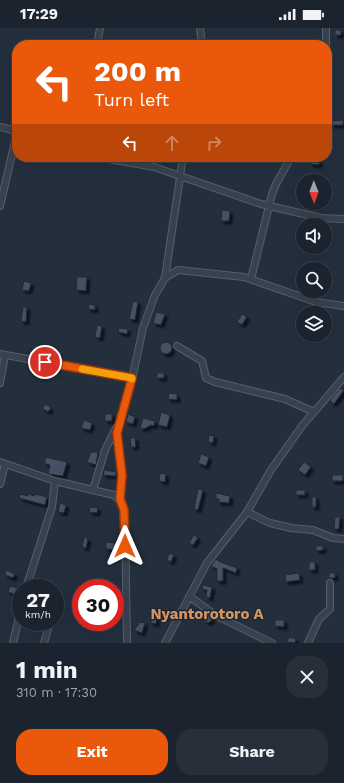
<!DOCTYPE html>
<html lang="en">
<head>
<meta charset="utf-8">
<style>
  :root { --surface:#1b232e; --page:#282f3a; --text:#f1f3f6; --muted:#a0a4aa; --line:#39404a; --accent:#ea580c }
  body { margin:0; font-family:"Work Sans",sans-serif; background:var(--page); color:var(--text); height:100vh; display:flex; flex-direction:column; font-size:15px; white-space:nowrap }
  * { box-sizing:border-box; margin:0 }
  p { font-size:13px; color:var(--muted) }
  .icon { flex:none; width:22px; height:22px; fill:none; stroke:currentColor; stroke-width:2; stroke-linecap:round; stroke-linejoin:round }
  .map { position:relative; height:615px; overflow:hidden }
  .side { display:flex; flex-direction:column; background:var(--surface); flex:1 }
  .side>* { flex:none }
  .top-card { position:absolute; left:12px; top:12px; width:320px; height:122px; border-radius:16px; box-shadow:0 4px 16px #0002,0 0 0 1px var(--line); background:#ea580c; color:#fff; overflow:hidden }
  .needle { width:26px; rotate:179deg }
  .buttons { position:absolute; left:296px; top:146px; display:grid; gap:8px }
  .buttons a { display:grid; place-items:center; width:36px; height:36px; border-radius:50%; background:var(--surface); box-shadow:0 4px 16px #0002,0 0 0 1px var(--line); font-size:20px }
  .speed { position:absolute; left:12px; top:551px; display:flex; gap:8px; font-size:20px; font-weight:700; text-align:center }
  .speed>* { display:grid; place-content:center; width:52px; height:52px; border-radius:50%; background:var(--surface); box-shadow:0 4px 16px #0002,0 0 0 1px var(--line); line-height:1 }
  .speed small { font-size:10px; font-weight:400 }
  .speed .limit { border:6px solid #d22; background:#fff; color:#111 }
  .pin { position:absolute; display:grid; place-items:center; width:34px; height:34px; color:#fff; margin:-17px; border:2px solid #fff; border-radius:50%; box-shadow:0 1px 4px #0007 }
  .me { position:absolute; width:44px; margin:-22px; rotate:0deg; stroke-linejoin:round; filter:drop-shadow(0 0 3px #0008) }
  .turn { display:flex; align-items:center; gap:14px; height:84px; padding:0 16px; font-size:18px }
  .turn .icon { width:52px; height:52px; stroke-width:2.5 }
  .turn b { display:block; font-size:28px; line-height:34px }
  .lanes { display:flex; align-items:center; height:38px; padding:0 16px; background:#0003; justify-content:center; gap:20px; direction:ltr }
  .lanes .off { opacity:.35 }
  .round { display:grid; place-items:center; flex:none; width:42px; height:42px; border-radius:16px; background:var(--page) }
  .overview { display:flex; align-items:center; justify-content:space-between; height:68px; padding:0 16px }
  h1 { font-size:24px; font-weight:700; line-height:30px }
  .action { display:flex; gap:8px; margin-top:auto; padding:8px 16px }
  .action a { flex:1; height:46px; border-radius:16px; background:var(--accent); color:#fff; font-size:16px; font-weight:700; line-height:46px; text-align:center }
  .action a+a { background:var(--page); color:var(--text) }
  .status { display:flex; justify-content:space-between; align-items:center; height:28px; padding:0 20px; background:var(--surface); direction:ltr }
  .status svg { height:11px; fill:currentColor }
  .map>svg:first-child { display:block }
  .building { fill:#455162; stroke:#1f2835; filter:url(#shadow) }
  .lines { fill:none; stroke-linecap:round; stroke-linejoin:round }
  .street-casing { stroke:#565f6c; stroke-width:8 }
  .street { stroke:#38414e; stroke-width:6 }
  .route-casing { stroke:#983908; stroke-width:10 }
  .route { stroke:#ea580c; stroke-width:7 }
  .slow { stroke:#f59e0b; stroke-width:7 }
  .labels { text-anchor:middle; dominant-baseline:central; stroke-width:3; stroke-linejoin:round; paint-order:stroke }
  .quarter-label { font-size:15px; font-weight:bold; fill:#d59563; stroke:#1d2633 }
</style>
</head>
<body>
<div class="status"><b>17:29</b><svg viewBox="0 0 49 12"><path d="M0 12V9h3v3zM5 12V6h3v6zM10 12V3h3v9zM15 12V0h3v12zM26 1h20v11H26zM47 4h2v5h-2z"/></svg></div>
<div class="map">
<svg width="344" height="615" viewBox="0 0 344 615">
  <defs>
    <filter id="shadow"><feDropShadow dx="3" dy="3" stdDeviation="1" flood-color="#0009"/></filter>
  </defs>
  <rect width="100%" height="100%" fill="#242f3e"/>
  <path class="building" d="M335 2H341V7H335Z
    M343 92V97H331V93Z
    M311 132H319V137L310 136Z
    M222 182 230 183 229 193H221Z
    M77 249H87L86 263 76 262Z
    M24 253 31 255 29 263 22 262Z
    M133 273 138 274 135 292 129 291Z
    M89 276 95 277V282L88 281Z
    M23 279H27L26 294 21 293Z
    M156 284 165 286 161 297 153 295Z
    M242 286 247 289 242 297 237 294Z
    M97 297 102 298 100 310 95 309Z
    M119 300 128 301 127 306 118 304Z
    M160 320a6 6 0 1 1 12 0a6 6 0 1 1-12 0Z
    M157 345H164V350H157Z
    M340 360 344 362 334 376 330 373 331 371Z
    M169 365 177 366V372L168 371Z
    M46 376 51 380 48 384 42 380Z
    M161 384 170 387 167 399 158 397Z
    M105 386H112V393H105Z
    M128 386 135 389 133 396 126 394Z
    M143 390 155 393 154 398 151 397 144 401 140 400Z
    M84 392 92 395 90 402 81 400Z
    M209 407 214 408 213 415 208 414Z
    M130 410H135L136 419H131Z
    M91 424H98L96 437 87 434Z
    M201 426 209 429 206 438 198 435Z
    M45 429 67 434 63 448 48 446 50 437 45 436Z
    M304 434 311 439 305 447 298 442Z
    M104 442 116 444V448L103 447Z
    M160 445 166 446 165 454 159 453Z
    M332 447H343V453H332Z
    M198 461 203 462 198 482 194 481Z
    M296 462H305V467H296Z
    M216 465 230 468 229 475 218 474 219 471H216Z
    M20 466 28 468V466L34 468 35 466 47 469 45 477 19 470Z
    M312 469H316V479H312Z
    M60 475 66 477 64 485 58 484Z
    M90 479 98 480 97 485 89 484Z
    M335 489H340L339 501H334Z
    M194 507 198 510 193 517 189 515Z
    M84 509 88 511 86 520 82 519Z
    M106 514 116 515 115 522 106 521Z
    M316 518H323V522L316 523Z
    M169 525 174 527 171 534 167 532Z
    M216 531 218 533 237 540 236 545 223 540V553H217V541L211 538Z
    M309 534H315V542H309Z
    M6 542 15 546 13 550 5 547Z
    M299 545 300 552 286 554 285 547Z
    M329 545H335V550H329Z
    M203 557 212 559 210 570 206 569 207 562 202 561Z
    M10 558 21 561 20 568 8 564Z
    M151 584H157L156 596 151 595Z
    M204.5 591a3.5 3.5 0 1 1 7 0a3.5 3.5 0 1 1-7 0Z
    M275 592H284V599L275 598Z
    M140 594 145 595 142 605 134 602Z
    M289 609 296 611 295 615 287 614Z"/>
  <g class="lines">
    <g class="street-casing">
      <path id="street" d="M200 0 202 17
        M326 0V17
        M97 17 100 0
        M0 99 17 103
        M98 129 154 139 261 176 321 190 344 191
        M0 178 17 105
        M165 250 178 242 244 249 316 274 344 278
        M251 251 272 166 276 156 291 129
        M177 318 202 333 206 350 215 354 285 371 314 384
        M0 326 132 350
        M0 355 5 327
        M0 434 55 453 114 467 123 476 125 489 127 615
        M0 456 5 436
        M93 462 105 422 116 400
        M120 471 122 453 117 412 118 398 130 361 143 300 155 267 165 250 183 129
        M247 484 270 495 291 500 313 502 333 510 344 511
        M26 560 52 479 55 453
        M189 568 215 587 272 615
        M13 615 21 580
        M44 615 50 594
        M165 615 207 535 247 484 271 442 302 398 344 349
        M308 615 319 591 330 581V555"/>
    </g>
    <use href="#street" class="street"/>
  </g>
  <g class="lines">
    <g class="route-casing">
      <path id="route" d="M45 334 132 350 117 405 122 447 120 471 124 482 125 518"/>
    </g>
    <use href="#route" class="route"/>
    <path class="slow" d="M82 341 132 350V351"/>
  </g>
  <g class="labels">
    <g class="quarter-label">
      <text x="207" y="586">Nyantorotoro A</text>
    </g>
  </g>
</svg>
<div class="buttons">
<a><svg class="needle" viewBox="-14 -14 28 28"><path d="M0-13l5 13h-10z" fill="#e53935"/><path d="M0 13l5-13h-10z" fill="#a0a4aa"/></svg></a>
<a><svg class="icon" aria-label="sound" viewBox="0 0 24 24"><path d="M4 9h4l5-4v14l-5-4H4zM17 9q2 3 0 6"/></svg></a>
<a><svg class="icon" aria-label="search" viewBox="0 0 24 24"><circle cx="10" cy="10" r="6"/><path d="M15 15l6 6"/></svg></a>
<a><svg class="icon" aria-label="layers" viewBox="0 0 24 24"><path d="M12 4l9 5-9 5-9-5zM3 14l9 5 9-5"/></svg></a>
</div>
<div class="speed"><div>27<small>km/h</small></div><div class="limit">30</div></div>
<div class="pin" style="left:45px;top:334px;background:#d93025"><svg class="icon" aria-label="arrive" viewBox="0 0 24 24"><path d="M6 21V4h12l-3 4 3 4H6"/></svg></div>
<svg class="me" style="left:125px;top:518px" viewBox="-20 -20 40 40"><path d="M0-17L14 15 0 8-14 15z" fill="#ea580c" stroke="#fff" stroke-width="4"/></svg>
<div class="top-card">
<div class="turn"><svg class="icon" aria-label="left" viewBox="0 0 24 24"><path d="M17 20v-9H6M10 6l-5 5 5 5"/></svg><div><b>200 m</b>Turn left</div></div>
<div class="lanes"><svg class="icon" aria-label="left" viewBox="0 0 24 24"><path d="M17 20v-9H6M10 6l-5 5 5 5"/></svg><svg class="icon off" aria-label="ahead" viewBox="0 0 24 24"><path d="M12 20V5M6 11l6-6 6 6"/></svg><svg class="icon off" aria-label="right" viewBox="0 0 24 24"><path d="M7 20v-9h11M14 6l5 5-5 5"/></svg></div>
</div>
</div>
<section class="side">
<div class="overview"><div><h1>1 min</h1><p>310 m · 17:30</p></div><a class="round"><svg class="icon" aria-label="close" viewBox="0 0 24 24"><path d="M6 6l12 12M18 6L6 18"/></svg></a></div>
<div class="action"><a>Exit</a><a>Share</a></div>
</section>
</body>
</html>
